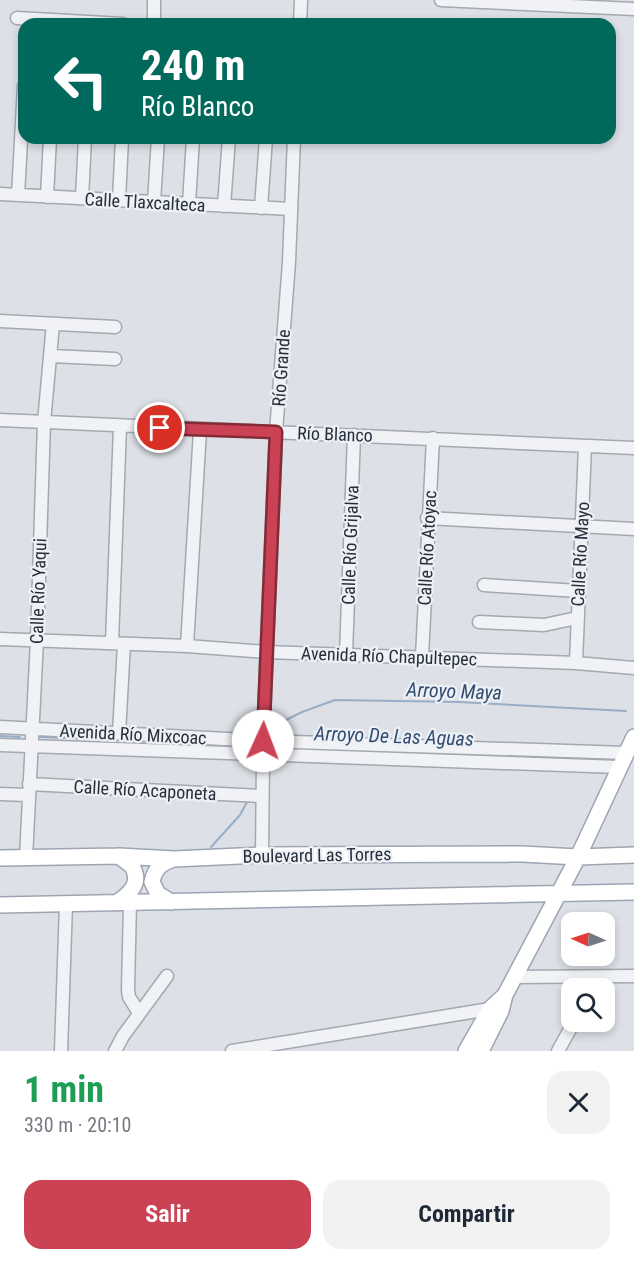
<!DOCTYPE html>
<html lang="es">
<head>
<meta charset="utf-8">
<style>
  :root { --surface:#fff; --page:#f2f2f3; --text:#1f2937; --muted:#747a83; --accent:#cc4255 }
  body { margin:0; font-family:"Roboto Condensed",sans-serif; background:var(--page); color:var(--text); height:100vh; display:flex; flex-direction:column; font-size:22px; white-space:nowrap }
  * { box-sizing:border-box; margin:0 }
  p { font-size:20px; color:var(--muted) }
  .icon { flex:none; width:33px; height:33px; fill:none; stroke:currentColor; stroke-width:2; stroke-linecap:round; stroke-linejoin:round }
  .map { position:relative; height:1051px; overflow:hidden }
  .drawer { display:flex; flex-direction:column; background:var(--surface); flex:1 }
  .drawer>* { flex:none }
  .hud { position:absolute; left:18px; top:18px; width:598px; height:126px; border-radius:18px; box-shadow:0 3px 9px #0003; background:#00695c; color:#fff; overflow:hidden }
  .needle { width:39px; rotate:273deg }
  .buttons { position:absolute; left:561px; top:912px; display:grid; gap:12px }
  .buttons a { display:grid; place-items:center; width:54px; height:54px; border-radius:12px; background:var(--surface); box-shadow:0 3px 9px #0003; font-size:30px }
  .pin { position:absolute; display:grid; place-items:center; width:51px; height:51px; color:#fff; margin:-26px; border:3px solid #fff; border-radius:50%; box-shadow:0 2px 6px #0007 }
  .me { position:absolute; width:66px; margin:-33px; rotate:2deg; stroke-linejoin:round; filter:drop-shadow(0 0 4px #0008) }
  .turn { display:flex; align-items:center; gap:21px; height:126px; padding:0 24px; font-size:27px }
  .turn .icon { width:78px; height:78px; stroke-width:2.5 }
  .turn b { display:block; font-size:42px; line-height:51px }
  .round { display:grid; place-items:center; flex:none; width:63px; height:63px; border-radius:18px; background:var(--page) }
  .summary { display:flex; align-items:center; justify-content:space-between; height:102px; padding:0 24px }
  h1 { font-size:36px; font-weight:700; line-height:45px; color:#1e9e55 }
  .cta { display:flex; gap:12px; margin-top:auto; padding:12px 24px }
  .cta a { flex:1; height:69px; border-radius:18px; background:var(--accent); color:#fff; font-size:24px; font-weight:700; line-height:69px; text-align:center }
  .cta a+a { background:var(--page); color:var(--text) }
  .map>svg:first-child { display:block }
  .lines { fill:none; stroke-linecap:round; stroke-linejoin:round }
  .stream { stroke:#98aec7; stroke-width:2 }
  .minor-casing { stroke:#a3a8b1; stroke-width:15 }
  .major-casing { stroke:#9da5b2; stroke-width:18 }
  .minor { stroke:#f0f2f5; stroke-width:12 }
  .major { stroke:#fff; stroke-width:15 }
  .route-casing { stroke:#852b37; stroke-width:15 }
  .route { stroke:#cc4255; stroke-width:10 }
  .labels { text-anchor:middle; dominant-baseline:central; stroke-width:4.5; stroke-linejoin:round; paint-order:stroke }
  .street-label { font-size:18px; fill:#272f3d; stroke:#edf0f5 }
  .water-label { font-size:20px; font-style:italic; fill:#324d71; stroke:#edf0f5 }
</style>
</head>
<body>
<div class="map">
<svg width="634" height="1051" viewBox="0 0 634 1051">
  <rect width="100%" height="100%" fill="#dde1e7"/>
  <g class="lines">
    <path class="stream" d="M286 720 302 712 335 700 459 702 626 711
      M0 736 20 737
      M41 737 212 744
      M263 747 518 755
      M211 847 240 815 247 802"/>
    <g class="minor-casing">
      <path id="minor" d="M441 0 634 9
        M17 18 123 24
        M151 24H154V0
        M300 24 301 0
        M0 194 291 209
        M18 195 24 86
        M47 197 50 138
        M82 198 85 138
        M119 200 122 138
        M154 202 158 138
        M189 204 193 138
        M224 206 229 138
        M261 208 266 138
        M0 321 115 327
        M51 356 115 359
        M0 420 634 448
        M427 518 634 529
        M484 585 578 591
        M479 622 544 625 577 618
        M0 639 187 646 266 652 576 663 634 668
        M112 643 120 426
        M187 646 200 430
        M346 654 354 435
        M422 657 433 438
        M576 663 585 446
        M0 727 263 741 626 753
        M119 733 124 644
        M263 741 276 432 289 262 294 138
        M0 745 619 767
        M29 784 261 796
        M0 794 28 795
        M262 855 263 756
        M26 858 37 640 44 422 53 324
        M130 903 128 990 129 997 139 1013
        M514 977 634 976
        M61 1051 66 904
        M115 1051 123 1036 167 976
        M232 1051 490 1009 497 1010
        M558 1051 574 1022"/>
    </g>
    <g class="major-casing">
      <path id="major" d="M0 858 119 856 174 859 262 855 522 854 578 857 634 855
        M171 902 158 894 152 882C155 868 161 863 174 859
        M116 903C130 894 142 883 132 866L119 856
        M0 905 634 892
        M466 1051 490 1009 505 995
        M481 1051 501 1011 505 995 578 857 634 737"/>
    </g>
    <use href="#minor" class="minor"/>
    <use href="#major" class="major"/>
  </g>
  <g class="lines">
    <g class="route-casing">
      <path id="route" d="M160 428 276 432 263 741"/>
    </g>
    <use href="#route" class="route"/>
  </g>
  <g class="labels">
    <g class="street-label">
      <text transform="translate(145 202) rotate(3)">Calle Tlaxcalteca</text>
      <text transform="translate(281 368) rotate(-86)">Río Grande</text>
      <text transform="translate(335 434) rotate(2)">Río Blanco</text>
      <text transform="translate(350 545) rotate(-88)">Calle Río Grijalva</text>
      <text transform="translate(427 548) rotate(-87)">Calle Río Atoyac</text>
      <text transform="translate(580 554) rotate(-87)">Calle Río Mayo</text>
      <text transform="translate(38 591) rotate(-88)">Calle Río Yaqui</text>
      <text transform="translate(389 656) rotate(2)">Avenida Río Chapultepec</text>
      <text transform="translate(133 734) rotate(3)">Avenida Río Mixcoac</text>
      <text transform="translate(145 790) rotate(3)">Calle Río Acaponeta</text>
      <text transform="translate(317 855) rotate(-1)">Boulevard Las Torres</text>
    </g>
    <g class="water-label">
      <text transform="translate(454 691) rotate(2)">Arroyo Maya</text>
      <text transform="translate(394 736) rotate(2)">Arroyo De Las Aguas</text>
    </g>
  </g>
</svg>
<div class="buttons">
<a><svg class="needle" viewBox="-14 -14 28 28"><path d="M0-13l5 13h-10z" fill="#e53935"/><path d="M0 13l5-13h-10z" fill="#747a83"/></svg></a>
<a><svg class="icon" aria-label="search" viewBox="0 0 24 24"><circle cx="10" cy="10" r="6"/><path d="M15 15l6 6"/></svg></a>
</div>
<div class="pin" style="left:160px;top:428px;background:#d93025"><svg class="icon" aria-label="arrive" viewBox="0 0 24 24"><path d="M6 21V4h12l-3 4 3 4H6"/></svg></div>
<svg class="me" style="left:263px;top:741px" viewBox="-20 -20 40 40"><circle r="19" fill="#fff"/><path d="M0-13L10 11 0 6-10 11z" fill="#cc4255"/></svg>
<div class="hud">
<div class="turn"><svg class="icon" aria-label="left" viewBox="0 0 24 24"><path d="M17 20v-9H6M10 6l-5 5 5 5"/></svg><div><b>240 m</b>Río Blanco</div></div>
</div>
</div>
<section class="drawer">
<div class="summary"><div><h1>1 min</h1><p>330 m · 20:10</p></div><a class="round"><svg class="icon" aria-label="close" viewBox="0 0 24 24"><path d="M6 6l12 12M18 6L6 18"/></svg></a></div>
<div class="cta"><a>Salir</a><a>Compartir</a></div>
</section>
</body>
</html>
